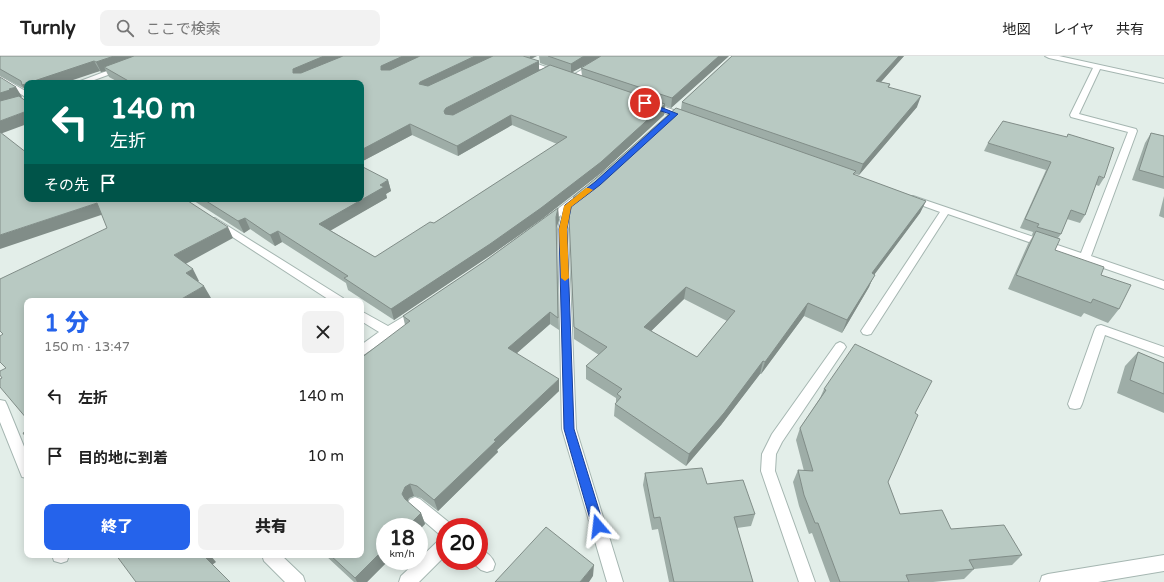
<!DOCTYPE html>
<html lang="ja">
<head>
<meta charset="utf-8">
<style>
  :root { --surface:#fff; --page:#f2f2f2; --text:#222; --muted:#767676; --line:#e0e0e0; --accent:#2563eb }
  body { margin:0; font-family:"Varela Round","Noto Sans JP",sans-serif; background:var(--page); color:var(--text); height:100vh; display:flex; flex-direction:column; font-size:15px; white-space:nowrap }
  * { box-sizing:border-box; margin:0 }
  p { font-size:13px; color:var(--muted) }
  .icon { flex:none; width:22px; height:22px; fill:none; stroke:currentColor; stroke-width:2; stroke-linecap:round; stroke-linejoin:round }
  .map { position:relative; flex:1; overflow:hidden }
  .panel { position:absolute; left:24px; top:242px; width:340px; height:260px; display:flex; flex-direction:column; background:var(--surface); border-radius:8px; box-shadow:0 2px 10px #0003 }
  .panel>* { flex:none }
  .top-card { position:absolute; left:24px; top:24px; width:340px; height:122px; border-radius:8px; box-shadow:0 2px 10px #0003; background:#00695c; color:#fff; overflow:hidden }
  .speed { position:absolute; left:376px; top:462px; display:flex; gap:8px; font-size:20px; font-weight:700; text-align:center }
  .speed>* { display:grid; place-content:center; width:52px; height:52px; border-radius:50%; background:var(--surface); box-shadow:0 2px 10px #0003; line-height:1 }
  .speed small { font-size:10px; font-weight:400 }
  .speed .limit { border:6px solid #d22; background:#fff; color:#111 }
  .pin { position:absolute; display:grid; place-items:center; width:34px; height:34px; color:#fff; margin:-17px; border:2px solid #fff; border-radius:50%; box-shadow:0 1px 4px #0007 }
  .me { position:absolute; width:44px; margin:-22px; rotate:343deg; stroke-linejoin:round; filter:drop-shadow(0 0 3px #0008) }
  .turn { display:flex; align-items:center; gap:14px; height:84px; padding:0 20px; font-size:18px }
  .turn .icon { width:52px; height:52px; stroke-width:2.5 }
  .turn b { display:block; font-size:28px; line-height:34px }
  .then { display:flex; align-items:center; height:38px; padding:0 20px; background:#0003; gap:8px; font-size:15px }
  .round { display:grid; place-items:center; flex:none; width:42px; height:42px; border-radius:8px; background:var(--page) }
  .summary { display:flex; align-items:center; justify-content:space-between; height:68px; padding:0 20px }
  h1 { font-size:24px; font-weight:800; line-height:30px; color:var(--accent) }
  .cta { display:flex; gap:8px; margin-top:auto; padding:8px 20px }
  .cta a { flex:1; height:46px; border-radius:8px; background:var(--accent); color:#fff; font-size:16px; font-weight:800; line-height:46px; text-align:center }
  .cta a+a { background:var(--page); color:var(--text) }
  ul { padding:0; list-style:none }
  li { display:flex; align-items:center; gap:12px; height:60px; padding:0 20px }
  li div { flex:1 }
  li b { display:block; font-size:15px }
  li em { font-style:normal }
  header { display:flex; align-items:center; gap:24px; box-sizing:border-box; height:56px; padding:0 20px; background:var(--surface); border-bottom:1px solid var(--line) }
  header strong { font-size:19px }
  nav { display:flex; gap:22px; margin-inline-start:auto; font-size:14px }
  .search { width:280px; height:36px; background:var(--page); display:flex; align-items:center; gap:10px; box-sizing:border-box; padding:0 14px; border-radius:8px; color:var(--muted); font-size:15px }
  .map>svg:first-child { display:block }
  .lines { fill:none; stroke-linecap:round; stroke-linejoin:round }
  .minor-casing { stroke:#a5b6b1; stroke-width:2 }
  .minor { fill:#fff; fill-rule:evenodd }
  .wall { fill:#9eada7; fill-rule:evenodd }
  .shaded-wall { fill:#818d88 }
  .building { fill:#b8c9c2; stroke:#818d88; fill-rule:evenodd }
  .route { fill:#2563eb; stroke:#184099 }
  .slow { fill:#f59e0b }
</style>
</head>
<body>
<header>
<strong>Turnly</strong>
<div class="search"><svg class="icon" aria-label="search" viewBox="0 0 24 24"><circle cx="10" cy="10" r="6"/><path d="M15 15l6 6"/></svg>ここで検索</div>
<nav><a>地図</a><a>レイヤ</a><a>共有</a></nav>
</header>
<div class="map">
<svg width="1164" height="526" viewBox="0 0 1164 526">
  <rect width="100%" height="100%" fill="#e3eee9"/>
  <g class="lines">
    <g class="minor-casing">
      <path id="minor" d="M504 0H515L563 17 562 19H556Z
        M605 0H614L575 24H572L568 22Z
        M1045 0H1059L1164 23V27L1100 13 1079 58 1136 73 1137 75 1091 200 1164 225V233L948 158 871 278 867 279 863 278 861 275 863 272 940 156 907 144 905 142 907 140H913L1081 197 1128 76 1071 61 1070 59 1093 12 1049 2Z
        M120 10H126L127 12 86 27H75Z
        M0 20 27 36V42L0 25Z
        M647 47H653L688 59 689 61 685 63H682L647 51Z
        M585 133 590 136 573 150 568 173 576 373 623 526H607L562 373 558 173 561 159 550 168 546 169 541 166 582 134Z
        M215 162 343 242 345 245H331L211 167 210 165 211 163Z
        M418 252 422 253 424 256 422 259 365 298 361 300V289L379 276 361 265V255L388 270Z
        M1101 269 1164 291V301L1105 279 1082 348 1080 352 1075 353 1070 352 1068 348 1095 273 1097 270Z
        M840 286 844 288 846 291 844 294 782 386 776 398 775 415 815 526H799L761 415 762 398 772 378 836 288Z
        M0 344 5 345 7 349 27 398V422L22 421 0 366Z
        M415 441 420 443 451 468 452 471H445V480L439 478 410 453 407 448 410 443Z
        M445 481V500L419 526H399L401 520 417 505H419V503L439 484Z
        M479 493C487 496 492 500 495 508L493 514 487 516 481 514 473 507V505H479Z
        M52 499H69L67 505 61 507 54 505Z
        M262 499H281L303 520 305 526H285L264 505Z
        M1164 499V515L1098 526H1040L1042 520 1048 518Z"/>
    </g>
    <use href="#minor" class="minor"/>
  </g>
  <path class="wall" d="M0 0H537L531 3 539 14 548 10 540 7 539 0H729L671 52 665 50 664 59 601 117 542 163 491 199 394 264 348 234 346 227 282 186 275 190 250 173 244 177 191 143H361L388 124 391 135 386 138 387 142 330 174 375 201 434 167 557 88 512 69 458 100 412 79 361 106V27H120L109 21 106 15 101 16 100 15 27 27V36L25 33 0 20ZM589 7 581 12 582 20 572 16Z
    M732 0H904L881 26 890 28 889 31 917 51 859 119 855 118V119L926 145 920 157 874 219 869 231 842 277 804 260 761 318H760L721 369 686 410 614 360 615 348 616 347V342L586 323V310L599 299 574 283 570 173 681 53 682 46ZM684 243 727 265 697 301 651 275Z
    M1151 77 1164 80V133L1132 124 1145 87Z
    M988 87 1104 122 1099 130 1096 129 1085 159 1080 167 1067 163 1061 178 1058 182 1055 194 1101 219 1119 253 1108 267 1084 257 1081 261 1008 233 1028 188 1033 180 1032 179 1033 176 1020 172 1046 114 984 95Z
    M1164 140V162L1159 160Z
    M558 152 559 164 556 173 559 274 550 268 517 297 559 335 497 394 498 396 438 455 421 442 414 440 409 442 407 445 421 457 425 468 419 474V471L385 505H388L367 526H354L325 499H361L405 269 403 260 485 205Z
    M1138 296 1164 307V357L1117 337 1125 310Z
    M824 333 915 357 888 426 900 458 951 473 1022 499 1012 509 974 513 964 523 933 526H830L812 477 809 478 799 450 793 426 798 414 804 415 796 384 800 372 820 342Z
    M645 417 707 428 755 458 751 470 737 472 753 526H669L658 473 652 474 643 429Z"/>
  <path class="shaded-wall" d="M114 0H147L104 11 106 15 101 16 96 6Z
    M324 0H350L296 23 293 17V13Z
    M403 0H425L383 20 381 14V10Z
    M475 0H497L421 38 420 26Z
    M530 0H537L530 3Z
    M584 0H602L571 17V8Z
    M719 0H729L671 52 672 42Z
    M899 0H904L873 35 876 25Z
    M94 5 100 15 64 27H27Z
    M539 5V15L446 65 444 55 446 52Z
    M27 27V36L22 29Z
    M16 31 22 41 0 50V37L9 33Z
    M921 40 917 51 859 119 863 108Z
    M665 48 664 59 601 117 542 163 491 199 394 264 391 253Z
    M27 55V68L0 78V65Z
    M511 59 512 69 458 100 457 90Z
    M410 68 412 79 361 106V94Z
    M388 124 391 135 386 138 387 142 323 179 319 168Z
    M926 145 920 157 874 219 869 231 842 277 847 264 872 217Z
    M97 147 104 158 0 193V179Z
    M558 152 559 164 556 173 559 274 556 161Z
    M245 162 250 173 244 177 238 165Z
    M228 171 233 182 180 211 174 199Z
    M278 175 282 186 275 190 270 179Z
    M193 213 199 225 193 229 186 217Z
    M204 230 211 242 205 245H178Z
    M686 231 684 243 643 283 644 271Z
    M808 247 804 260 761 318 765 306Z
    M550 256V268L509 304 508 292Z
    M763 305 760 318 721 369 686 410 689 398Z
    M559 323V335L497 394 498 396 438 455 434 444 494 384Z
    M410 428 414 440 409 442 406 449 402 438 405 431Z
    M421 457 425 468 419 474V471H407Z
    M385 492V505H388L367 526H357L355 522Z
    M203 499H210L216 506 212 509Z
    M594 509 593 520 589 526H580Z"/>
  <path class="building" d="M0 0H114L96 6 94 5 22 29 21 25 0 13Z
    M134 0H324L293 13V17H301L343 0H403L381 10V14H390L420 0H475L420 26 419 28 428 30 493 0H523L539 5 446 52 444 55 445 58 453 59 550 9 665 48 601 106 541 152 490 188 391 253 344 222 348 220 278 175 270 179 245 162 238 165 203 143H361V110L388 124 380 129 384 131 319 168 375 201 430 166 434 167 567 81 511 59 457 90 410 68 361 94V27H132L104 11Z
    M548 0H584L571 8Z
    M601 0H719L672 42 581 12Z
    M732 0H899L876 25 890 28 888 31 921 40 863 108 682 46Z
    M0 21 16 31 9 33 10 34 0 37Z
    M19 40 27 46V55L0 65V45Z
    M676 52 856 115 853 118 926 145 872 217 875 219 847 264 808 247 765 306 763 305 724 357 689 398 615 348 621 341 617 338 622 333 586 310 607 291 574 271 569 161 574 140 601 118ZM686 231 735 255 697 301 644 271Z
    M1003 65 1067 81 1068 78 1114 92 1104 122 1099 120 1085 159 1071 154 1061 178 1037 171 1039 168 1025 163 1051 106 988 87Z
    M0 76 27 97V143H185L228 171 174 199 193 213 186 217 204 230 178 245H27V363L0 331V323L2 322 0 319V315L6 312 0 306V280L3 278 0 275V223L107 172 97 147 0 179Z
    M1151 77 1164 80V121L1139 114Z
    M558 152 556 161 558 262 550 256 508 292 559 323 494 384 496 385 434 444 417 430 410 428 405 431 402 438 405 443 421 457 407 471H385V492L355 522 330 499H361V302L410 265 403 260 485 205Z
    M1036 175 1060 183 1055 194 1104 211 1101 219 1131 229 1119 253 1093 243 1091 247 1016 219Z
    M855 288 932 325 915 357 918 359 888 426 900 458 942 454 951 473 1004 469 1022 499 969 504 974 513 906 519 909 526H840L818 467H815L804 439 798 414 813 415 800 372 826 334 824 333Z
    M1138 296 1164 307V338L1130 324Z
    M27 375V383L23 377Z
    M702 412 707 428 743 424 755 458 734 461 753 526H674L660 461 654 462 645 417Z
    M546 471 594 509 580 526H495Z
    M116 499H203L230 526H136Z"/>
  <path class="route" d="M645 45 678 58 600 129 571 151 567 173 574 373 604 470 602 473 598 475 593 473 592 470 564 373 559 173 565 149 595 126 670 58 643 49 642 47Z"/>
  <path class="slow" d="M586 132H589L593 134 571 151 567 173 569 222 565 225 561 222 559 173 564 150Z"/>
</svg>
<div class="speed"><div>18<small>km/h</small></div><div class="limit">20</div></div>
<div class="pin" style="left:645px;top:47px;background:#d93025"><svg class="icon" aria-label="arrive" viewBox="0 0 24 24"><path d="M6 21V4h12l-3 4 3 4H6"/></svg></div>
<svg class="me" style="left:598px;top:470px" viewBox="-20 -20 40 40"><path d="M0-17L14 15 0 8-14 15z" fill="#2563eb" stroke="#fff" stroke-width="4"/></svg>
<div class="top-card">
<div class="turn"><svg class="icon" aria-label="left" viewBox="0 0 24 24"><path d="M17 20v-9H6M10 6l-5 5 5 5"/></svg><div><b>140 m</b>左折</div></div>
<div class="then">その先<svg class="icon" aria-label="arrive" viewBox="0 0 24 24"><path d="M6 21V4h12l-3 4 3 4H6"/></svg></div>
</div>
<section class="panel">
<div class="summary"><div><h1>1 分</h1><p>150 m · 13:47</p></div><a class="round"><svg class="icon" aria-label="close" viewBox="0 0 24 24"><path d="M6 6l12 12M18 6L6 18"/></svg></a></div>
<ul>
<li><svg class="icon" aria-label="left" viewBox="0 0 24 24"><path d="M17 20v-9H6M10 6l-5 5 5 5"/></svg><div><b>左折</b></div><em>140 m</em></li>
<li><svg class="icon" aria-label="arrive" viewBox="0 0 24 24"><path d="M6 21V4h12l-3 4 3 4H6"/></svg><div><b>目的地に到着</b></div><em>10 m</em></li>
</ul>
<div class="cta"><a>終了</a><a>共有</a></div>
</section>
</div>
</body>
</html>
